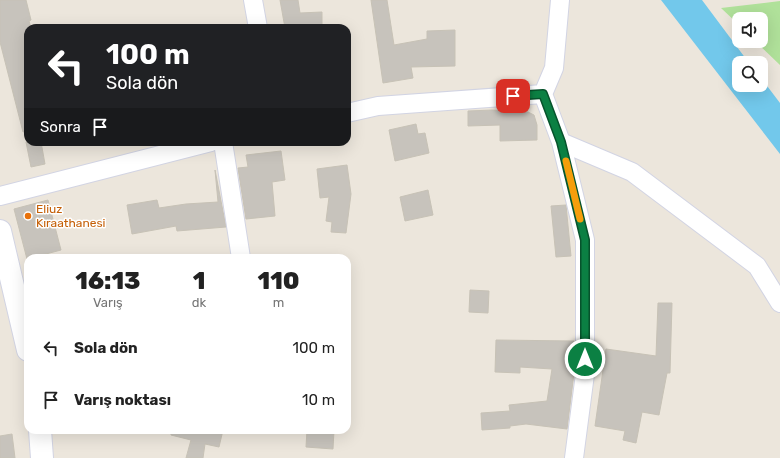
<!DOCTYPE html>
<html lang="tr">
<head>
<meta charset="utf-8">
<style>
  :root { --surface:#fff; --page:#f2f2f2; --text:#222; --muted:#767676 }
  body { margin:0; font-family:Rubik,sans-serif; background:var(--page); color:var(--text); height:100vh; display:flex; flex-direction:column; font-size:15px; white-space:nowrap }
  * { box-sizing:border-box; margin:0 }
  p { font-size:13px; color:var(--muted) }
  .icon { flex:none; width:22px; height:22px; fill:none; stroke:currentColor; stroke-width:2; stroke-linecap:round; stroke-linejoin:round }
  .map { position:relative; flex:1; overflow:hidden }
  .details { position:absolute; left:24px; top:254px; width:327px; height:180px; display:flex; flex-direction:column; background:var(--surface); border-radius:12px; box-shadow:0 4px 16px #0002 }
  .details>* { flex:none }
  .hud { position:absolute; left:24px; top:24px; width:327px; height:122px; border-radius:12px; box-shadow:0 4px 16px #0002; background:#202124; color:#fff; overflow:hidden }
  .buttons { position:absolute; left:732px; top:12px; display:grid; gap:8px }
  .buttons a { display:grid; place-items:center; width:36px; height:36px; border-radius:8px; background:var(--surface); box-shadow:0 4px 16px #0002; font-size:20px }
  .pin { position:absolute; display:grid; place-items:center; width:34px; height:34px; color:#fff; margin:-17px; border-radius:8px; box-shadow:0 2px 6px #0006 }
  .me { position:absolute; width:44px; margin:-22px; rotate:0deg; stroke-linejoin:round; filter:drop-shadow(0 0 3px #0008) }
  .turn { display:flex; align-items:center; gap:14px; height:84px; padding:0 16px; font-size:18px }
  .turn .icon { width:52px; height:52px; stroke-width:2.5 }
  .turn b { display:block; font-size:28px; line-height:34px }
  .then { display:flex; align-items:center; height:38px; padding:0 16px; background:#0003; gap:8px; font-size:15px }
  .eta { display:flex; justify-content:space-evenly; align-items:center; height:68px; text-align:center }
  .eta b { font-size:24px; font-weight:800; line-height:28px }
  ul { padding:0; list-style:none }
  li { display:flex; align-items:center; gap:12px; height:52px; padding:0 16px }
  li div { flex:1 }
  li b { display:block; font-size:15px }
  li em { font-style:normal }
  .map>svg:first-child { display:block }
  .green { fill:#b0e19a }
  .water { fill:#72c8eb }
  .building { fill:#c7c3bc; stroke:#c7c2b6 }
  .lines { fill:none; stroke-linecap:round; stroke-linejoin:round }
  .minor-casing { stroke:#d2d4e3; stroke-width:20 }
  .secondary-casing { stroke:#d2d4e3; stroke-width:24 }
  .minor { stroke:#fff; stroke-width:18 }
  .secondary { stroke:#fff; stroke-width:22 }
  .route-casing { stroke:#07532c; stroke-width:10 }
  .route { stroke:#0b8043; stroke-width:7 }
  .slow { stroke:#f59e0b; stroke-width:7 }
  .food-dot { fill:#e8710a; stroke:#fff; stroke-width:1.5 }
  .labels { text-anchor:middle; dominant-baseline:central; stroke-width:3; stroke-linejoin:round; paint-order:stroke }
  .food-label { font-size:12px; fill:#c56008; stroke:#fff; text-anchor:start }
</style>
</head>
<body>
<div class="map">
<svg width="780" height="458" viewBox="0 0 780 458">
  <rect width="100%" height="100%" fill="#ece6dc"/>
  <path class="green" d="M780 1V65L755 41H761V19H739V25L721 8Z"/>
  <path class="water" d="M661 0H702L749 63H739V85H761V78L780 103V154Z"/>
  <path class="building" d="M0 0H26L31 20 29 21 31 28H28V131L23 132 0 42Z
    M280 0H298L300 13 322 12V28H285Z
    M371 0H387L394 45 427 39V31L455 30V66L411 67 413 78 383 83Z
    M492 110 528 112 534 115 537 125V140L500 141V125L468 126V111Z
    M416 124 418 134 425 133 429 153 395 161 389 130Z
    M26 142H41L45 164 31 167Z
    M281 151 285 180 272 182 275 216 246 219 238 168 248 167 246 155Z
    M347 165 351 194 346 233 331 232 332 222 326 221 329 197 320 198 317 169Z
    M215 170 226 227 177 231 176 226 132 234 127 205 157 200 159 208 186 204 218 202Z
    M428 190 433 215 405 221 400 197Z
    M48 200 61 250 27 259 14 209Z
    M566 205 571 256 556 257 551 206Z
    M470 290 489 291 488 313 469 312Z
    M658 303H672L670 373H667L659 415 642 412 636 443 623 440 625 431 595 426 606 349 656 356Z
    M496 340 574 341V373L567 429 526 424 510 426V428L482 430 481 413 510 411 509 405 547 401 552 369 520 367V373L495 372Z
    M171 430H223L219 447 205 444 203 458H186L191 440 171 435Z
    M307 430H334L333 449 306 447Z
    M12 434 15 458H0V436Z"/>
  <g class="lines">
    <g class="minor-casing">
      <path id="minor" d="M253 0 258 28
        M560 0 554 68 543 94 561 142 585 240V374L574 458
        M347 113 378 106 543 94
        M223 142 241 258
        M561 142 632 172 757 266 780 303
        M0 196 211 142"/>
    </g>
    <g class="secondary-casing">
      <path id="secondary" d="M0 231 28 350
        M40 430 42 458"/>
    </g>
    <use href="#minor" class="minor"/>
    <use href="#secondary" class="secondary"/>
  </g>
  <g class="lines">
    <g class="route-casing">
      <path id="route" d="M513 96 543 94 561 142 585 240V359"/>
    </g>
    <use href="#route" class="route"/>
    <path class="slow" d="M566 161 580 219"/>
  </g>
  <circle class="food-dot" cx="28" cy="216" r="4"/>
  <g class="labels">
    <g class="food-label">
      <text x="36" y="209">Eliuz<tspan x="36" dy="14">Kıraathanesi</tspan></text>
    </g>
  </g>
</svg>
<div class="buttons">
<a><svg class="icon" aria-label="sound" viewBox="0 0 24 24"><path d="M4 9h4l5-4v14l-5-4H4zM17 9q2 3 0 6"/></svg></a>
<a><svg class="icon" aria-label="search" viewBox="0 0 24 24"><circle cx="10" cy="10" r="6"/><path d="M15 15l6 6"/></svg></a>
</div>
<div class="pin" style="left:513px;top:96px;background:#d93025"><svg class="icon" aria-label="arrive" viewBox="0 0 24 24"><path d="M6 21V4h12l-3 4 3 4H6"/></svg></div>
<svg class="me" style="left:585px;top:359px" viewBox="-20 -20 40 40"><circle r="17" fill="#0b8043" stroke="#fff" stroke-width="3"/><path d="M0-11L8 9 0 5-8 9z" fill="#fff"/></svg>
<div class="hud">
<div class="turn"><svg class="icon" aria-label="left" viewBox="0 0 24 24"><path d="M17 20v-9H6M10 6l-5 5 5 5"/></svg><div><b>100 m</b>Sola dön</div></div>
<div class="then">Sonra<svg class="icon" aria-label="arrive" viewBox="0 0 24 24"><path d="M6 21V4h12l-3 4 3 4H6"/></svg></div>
</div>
<section class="details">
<div class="eta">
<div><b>16:13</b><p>Varış</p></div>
<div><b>1</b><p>dk</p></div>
<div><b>110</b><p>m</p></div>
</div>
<ul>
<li><svg class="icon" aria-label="left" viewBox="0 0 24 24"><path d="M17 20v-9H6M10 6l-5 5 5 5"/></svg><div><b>Sola dön</b></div><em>100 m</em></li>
<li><svg class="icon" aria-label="arrive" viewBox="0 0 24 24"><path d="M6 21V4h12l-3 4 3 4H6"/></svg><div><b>Varış noktası</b></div><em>10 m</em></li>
</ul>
</section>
</div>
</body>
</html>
